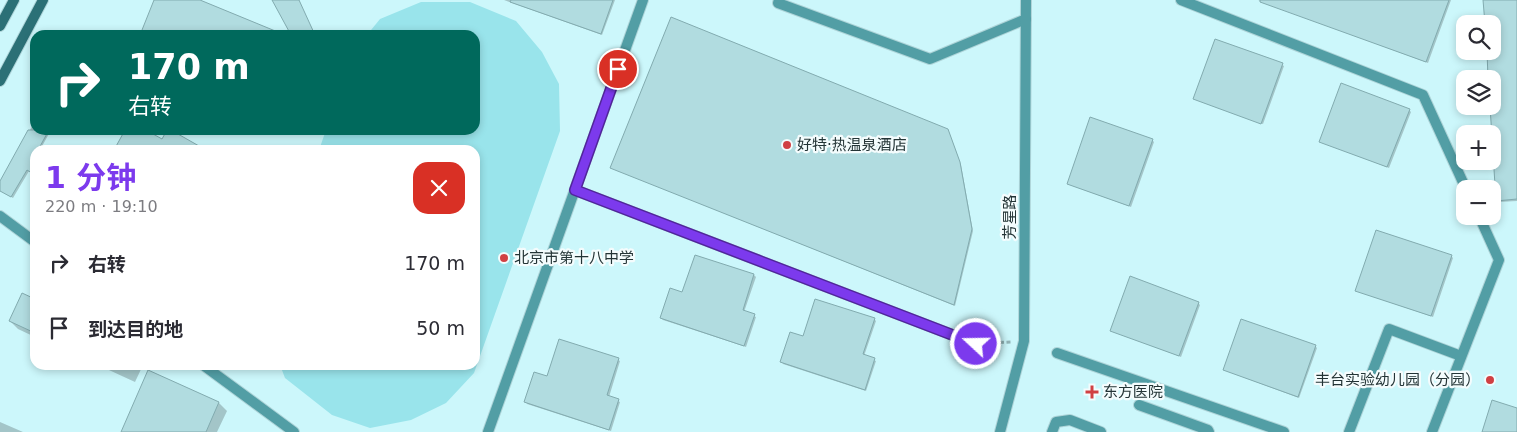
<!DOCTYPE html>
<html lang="zh">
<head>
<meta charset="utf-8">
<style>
  :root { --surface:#fff; --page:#f7f7f7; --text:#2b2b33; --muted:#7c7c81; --accent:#7c3aed }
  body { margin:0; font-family:"DejaVu Sans","Noto Sans SC",sans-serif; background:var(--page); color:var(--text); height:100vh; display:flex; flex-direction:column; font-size:19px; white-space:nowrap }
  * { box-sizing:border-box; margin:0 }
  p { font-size:16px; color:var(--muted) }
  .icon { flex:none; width:28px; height:28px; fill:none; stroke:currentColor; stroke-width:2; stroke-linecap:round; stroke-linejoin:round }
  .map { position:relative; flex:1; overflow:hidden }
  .drawer { position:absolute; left:30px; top:145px; width:450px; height:225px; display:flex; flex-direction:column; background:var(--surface); border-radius:15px; box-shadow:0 2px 8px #0003 }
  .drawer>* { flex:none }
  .top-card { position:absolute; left:30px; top:30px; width:450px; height:105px; border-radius:15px; box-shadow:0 2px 8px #0003; background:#00695c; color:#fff; overflow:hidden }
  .tools { position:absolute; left:1456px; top:15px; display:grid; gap:10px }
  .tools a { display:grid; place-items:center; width:45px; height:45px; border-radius:10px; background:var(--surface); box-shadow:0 2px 8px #0003; font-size:25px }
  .pin { position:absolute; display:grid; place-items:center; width:42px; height:42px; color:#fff; margin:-21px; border:2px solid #fff; border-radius:50%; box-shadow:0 1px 5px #0007 }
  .me { position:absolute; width:55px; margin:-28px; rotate:291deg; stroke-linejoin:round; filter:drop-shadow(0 0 4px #0008) }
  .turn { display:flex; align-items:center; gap:18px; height:105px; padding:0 15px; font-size:22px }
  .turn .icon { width:65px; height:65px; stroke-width:2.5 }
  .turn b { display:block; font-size:35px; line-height:42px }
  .round { display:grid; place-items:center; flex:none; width:52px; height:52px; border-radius:15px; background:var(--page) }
  .head { display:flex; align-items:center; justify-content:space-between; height:85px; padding:0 15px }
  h1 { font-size:30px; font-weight:700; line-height:38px; color:var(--accent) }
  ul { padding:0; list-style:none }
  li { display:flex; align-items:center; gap:15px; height:65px; padding:0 15px }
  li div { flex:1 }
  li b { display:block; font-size:19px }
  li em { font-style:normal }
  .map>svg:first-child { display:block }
  .green { fill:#99e4eb }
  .shadow { fill:#0003 }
  .building { fill:#b1dce0; stroke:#82abaf }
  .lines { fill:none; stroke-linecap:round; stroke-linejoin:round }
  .lane-casing { stroke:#aed4d8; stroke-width:12 }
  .street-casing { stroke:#aed4d8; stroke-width:12 }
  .secondary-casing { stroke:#aed4d8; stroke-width:12 }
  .path { stroke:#91b3b6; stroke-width:3; stroke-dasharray:4 2.5; stroke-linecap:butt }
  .lane { stroke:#529ea5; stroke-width:10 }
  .street { stroke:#529ea5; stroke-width:10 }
  .secondary { stroke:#2b7076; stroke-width:10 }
  .route-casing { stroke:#51269a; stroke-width:12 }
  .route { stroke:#7c3aed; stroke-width:9 }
  .poi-dot { fill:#d04043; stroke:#f4fcfd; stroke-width:2 }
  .labels { text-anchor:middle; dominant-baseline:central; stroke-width:4.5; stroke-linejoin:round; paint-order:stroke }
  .poi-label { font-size:15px; fill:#233436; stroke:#f4fcfd; text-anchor:start }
  .street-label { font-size:15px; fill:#233436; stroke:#f4fcfd }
</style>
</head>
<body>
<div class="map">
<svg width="1517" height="432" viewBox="0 0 1517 432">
  <rect width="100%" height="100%" fill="#ccf7fb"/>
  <path class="green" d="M421 2H470L516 21 542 52 559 84 560 131 474 373 446 403 411 420 370 428 332 415 285 378 280 365H475V150H319L326 130H475V35H367L380 19Z"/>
  <path class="shadow" d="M504 0H615L602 35Z
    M1258 0H1451L1428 63Z
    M1485 0H1517V201L1499 202 1498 200 1492 106V24Z
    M1282 65 1284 66 1263 124 1195 99Z
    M1409 110 1411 112 1389 168 1320 141Z
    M35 121V130H51L40 150H35V174L29 171 13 198 0 191V183Z
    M947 130 949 132 961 165 973 231 955 306 612 168Z
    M1152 140 1154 142 1131 207 1068 184Z
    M696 256 754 275 756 277 744 312 756 317 746 347 663 320 661 318 683 293Z
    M1451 256 1453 258 1433 317 1359 292Z
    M35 300V337L18 329 10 321Z
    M1198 303 1200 305 1181 357 1111 330Z
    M874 319 876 321 864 356 876 361 866 391 783 364 782 362 804 337Z
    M1315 346 1317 348 1299 398 1224 370Z
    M618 360 620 361 609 397 620 402 611 431 527 404 526 402 548 378Z
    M98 365H143L135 382Z
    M149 372 219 403 227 411 217 432H122Z
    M0 422 23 432H0Z"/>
  <path class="building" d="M154 0H200L285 35H140Z
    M272 0H299L315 35H291Z
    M511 0H613L601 34 510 2Z
    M1260 0H1449L1426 62 1260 2Z
    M1483 0H1517V199L1496 201 1490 106H1492V79H1488L1487 51H1492V24H1485Z
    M671 17 948 129 960 162 972 229 954 305 610 168Z
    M1215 39 1283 63 1261 124 1193 99Z
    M1341 83 1410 109 1387 167 1319 142Z
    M1090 117 1153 139 1129 206 1067 184Z
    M28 130H49L38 150H35V175L27 170 11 197 0 191V181Z
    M125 130H146L162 139 167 130H171L206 150H114Z
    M1376 230 1452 255 1431 316 1355 291Z
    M695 255 754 274 743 310 755 314 744 346 660 318 670 288 682 292Z
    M1130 276 1199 302 1179 356 1110 331Z
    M22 293 35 299V333L9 321Z
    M815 299 875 318 863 354 875 358 865 390 780 362 790 332 803 336Z
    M1241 319 1316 345 1298 397 1223 370Z
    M559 339 619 358 607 395 619 399 609 430 524 402 534 372 547 376Z
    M148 370 219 402 206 432H121Z
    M1492 400 1517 408V432H1482Z"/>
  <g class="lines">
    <g class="lane-casing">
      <path id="lane" d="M779 0 778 3 930 59 1026 19
        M1181 0 1423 95 1466 189
        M575 190 976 344
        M0 216 35 242
        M1057 353 1284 432
        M203 365 294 432
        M1139 405 1208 430 1209 432
        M488 432 643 0
        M1052 432 1056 422 1070 420 1101 432
        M1349 432 1389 329 1461 356
        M1432 432 1499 260 1479 216"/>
    </g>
    <g class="street-casing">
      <path id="street" d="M1000 432 1024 341 1026 0"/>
    </g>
    <g class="secondary-casing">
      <path id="secondary" d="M0 26 14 0
        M0 81 43 0"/>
    </g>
    <path class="path" d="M987 343 1011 342"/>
    <use href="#lane" class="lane"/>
    <use href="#street" class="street"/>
    <use href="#secondary" class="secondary"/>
  </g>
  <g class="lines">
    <g class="route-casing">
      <path id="route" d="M618 69 575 190 976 344"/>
    </g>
    <use href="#route" class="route"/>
  </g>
  <g class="poi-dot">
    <circle cx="787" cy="145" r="5"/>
    <circle cx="504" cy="258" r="5"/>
    <circle cx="1490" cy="380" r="5"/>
    <path d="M1089.5 384.5h5v5h5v5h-5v5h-5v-5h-5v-5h5z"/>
  </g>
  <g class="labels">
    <g class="poi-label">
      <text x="797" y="145">好特·热温泉酒店</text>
      <text x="514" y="258">北京市第十八中学</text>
      <text x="1480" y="380" text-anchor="end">丰台实验幼儿园（分园）</text>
      <text x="1103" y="392">东方医院</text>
    </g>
    <g class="street-label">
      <text transform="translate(1010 217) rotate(-90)">芳星路</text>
    </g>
  </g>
</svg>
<div class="tools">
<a><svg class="icon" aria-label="search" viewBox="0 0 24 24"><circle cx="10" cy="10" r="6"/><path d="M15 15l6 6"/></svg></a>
<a><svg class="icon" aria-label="layers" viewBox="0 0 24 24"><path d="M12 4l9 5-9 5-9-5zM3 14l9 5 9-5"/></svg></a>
<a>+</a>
<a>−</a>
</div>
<div class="pin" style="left:618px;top:69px;background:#d93025"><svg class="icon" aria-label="arrive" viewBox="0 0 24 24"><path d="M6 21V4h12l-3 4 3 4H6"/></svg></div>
<svg class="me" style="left:976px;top:344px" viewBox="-20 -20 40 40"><circle r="17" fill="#7c3aed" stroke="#fff" stroke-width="3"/><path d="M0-11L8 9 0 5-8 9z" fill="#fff"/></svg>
<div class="top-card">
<div class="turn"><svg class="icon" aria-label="right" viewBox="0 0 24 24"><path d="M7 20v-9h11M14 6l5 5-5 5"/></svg><div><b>170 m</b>右转</div></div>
</div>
<section class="drawer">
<div class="head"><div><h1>1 分钟</h1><p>220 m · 19:10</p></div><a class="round" style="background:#d93025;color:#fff"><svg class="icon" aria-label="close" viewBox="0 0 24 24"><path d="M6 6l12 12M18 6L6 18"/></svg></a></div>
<ul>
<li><svg class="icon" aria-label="right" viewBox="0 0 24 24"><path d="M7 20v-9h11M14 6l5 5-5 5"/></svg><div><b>右转</b></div><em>170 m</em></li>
<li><svg class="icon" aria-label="arrive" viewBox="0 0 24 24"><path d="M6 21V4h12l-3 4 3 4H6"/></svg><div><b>到达目的地</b></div><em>50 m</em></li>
</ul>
</section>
</div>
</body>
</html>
